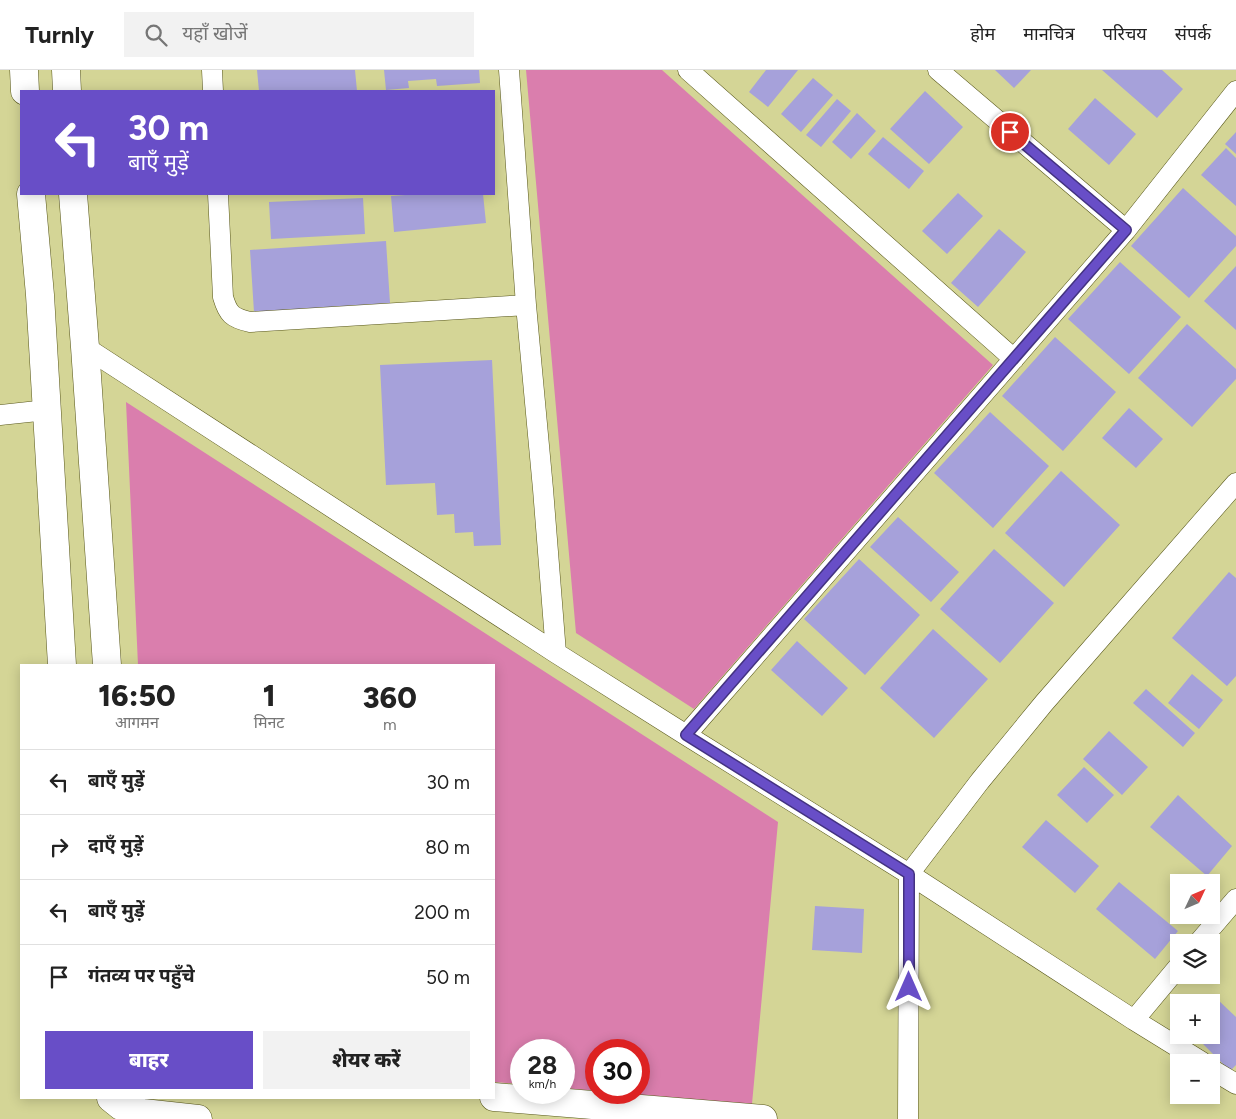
<!DOCTYPE html>
<html lang="hi">
<head>
<meta charset="utf-8">
<style>
  :root { --surface:#fff; --page:#f2f2f2; --text:#222; --muted:#767676; --line:#e0e0e0; --accent:#684ec7 }
  body { margin:0; font-family:Figtree,"Noto Sans Devanagari",sans-serif; background:var(--page); color:var(--text); height:100vh; display:flex; flex-direction:column; font-size:19px; white-space:nowrap }
  * { box-sizing:border-box; margin:0 }
  p { font-size:16px; color:var(--muted) }
  .icon { flex:none; width:28px; height:28px; fill:none; stroke:currentColor; stroke-width:2; stroke-linecap:round; stroke-linejoin:round }
  .map { position:relative; flex:1; overflow:hidden }
  .drawer { position:absolute; left:20px; top:594px; width:475px; height:435px; display:flex; flex-direction:column; background:var(--surface); border-radius:0px; box-shadow:0 2px 12px #0003 }
  .drawer>* { flex:none }
  .hud { position:absolute; left:20px; top:20px; width:475px; height:105px; border-radius:0px; box-shadow:0 2px 12px #0003; background:#684ec7; color:#fff; overflow:hidden }
  .needle { width:32px; rotate:46deg }
  .controls { position:absolute; left:1170px; top:804px; display:grid; gap:10px }
  .controls a { display:grid; place-items:center; width:50px; height:50px; border-radius:0px; background:var(--surface); box-shadow:0 2px 12px #0003; font-size:25px }
  .speed { position:absolute; left:510px; top:969px; display:flex; gap:10px; font-size:25px; font-weight:700; text-align:center }
  .speed>* { display:grid; place-content:center; width:65px; height:65px; border-radius:50%; background:var(--surface); box-shadow:0 2px 12px #0003; line-height:1 }
  .speed small { font-size:12px; font-weight:400 }
  .speed .limit { border:8px solid #d22; background:#fff; color:#111 }
  .pin { position:absolute; display:grid; place-items:center; width:42px; height:42px; color:#fff; margin:-21px; border:2px solid #fff; border-radius:50%; box-shadow:0 1px 5px #0007 }
  .me { position:absolute; width:55px; margin:-28px; rotate:0deg; stroke-linejoin:round; filter:drop-shadow(0 0 4px #0008) }
  .turn { display:flex; align-items:center; gap:18px; height:105px; padding:0 25px; font-size:22px }
  .turn .icon { width:65px; height:65px; stroke-width:2.5 }
  .turn b { display:block; font-size:35px; line-height:42px }
  .eta { display:flex; justify-content:space-evenly; align-items:center; height:85px; text-align:center }
  .eta b { font-size:30px; font-weight:800; line-height:35px }
  .button { display:flex; gap:10px; margin-top:auto; padding:10px 25px }
  .button a { flex:1; height:58px; border-radius:0px; background:var(--accent); color:#fff; font-size:20px; font-weight:800; line-height:58px; text-align:center }
  .button a+a { background:var(--page); color:var(--text) }
  ul { padding:0; list-style:none }
  li { display:flex; align-items:center; gap:15px; height:65px; padding:0 25px; border-top:1px solid var(--line) }
  li div { flex:1 }
  li b { display:block; font-size:19px }
  li em { font-style:normal }
  header { display:flex; align-items:center; gap:30px; box-sizing:border-box; height:70px; padding:0 25px; background:var(--surface); border-bottom:1px solid var(--line) }
  header strong { font-size:24px }
  nav { display:flex; gap:28px; margin-inline-start:auto; font-size:18px }
  .search { width:350px; height:45px; background:var(--page); display:flex; align-items:center; gap:12px; box-sizing:border-box; padding:0 18px; border-radius:0px; color:var(--muted); font-size:19px }
  .map>svg:first-child { display:block }
  .green { fill:#da7ead }
  .building { fill:#a6a1da }
  .lines { fill:none; stroke-linecap:round; stroke-linejoin:round }
  .street-casing { stroke:#575619; stroke-width:21 }
  .secondary-casing { stroke:#575619; stroke-width:29 }
  .street { stroke:#fff; stroke-width:20 }
  .secondary { stroke:#fff; stroke-width:28 }
  .route-casing { stroke:#443381; stroke-width:12 }
  .route { stroke:#684ec7; stroke-width:9 }
</style>
</head>
<body>
<header>
<strong>Turnly</strong>
<div class="search"><svg class="icon" aria-label="search" viewBox="0 0 24 24"><circle cx="10" cy="10" r="6"/><path d="M15 15l6 6"/></svg>यहाँ खोजें</div>
<nav><a>होम</a><a>मानचित्र</a><a>परिचय</a><a>संपर्क</a></nav>
</header>
<div class="map">
<svg width="1236" height="1049" viewBox="0 0 1236 1049">
  <rect width="100%" height="100%" fill="#d4d596"/>
  <path class="green" d="M526 0H662L993 295 694 639 576 563Z
    M126 332 778 752 752 1034 618 1023 639 1022V980H596V1021L564 1018V980H521V1014L494 1012V595H138Z"/>
  <path class="building" d="M257 0H355L357 21H259Z
    M384 0H479L480 13 437 16 436 9 408 11 409 18 386 20Z
    M766 0H798L768 37 749 22Z
    M995 0H1031L1014 18Z
    M1102 0H1162L1183 19 1157 48Z
    M813 8 833 25 801 62 781 44Z
    M925 21 963 57 929 94 890 59Z
    M1095 28 1136 64 1109 95 1068 59Z
    M837 29 851 41 821 77 806 65Z
    M857 43 876 61 851 89 832 72Z
    M1236 62V84L1225 74Z
    M883 67 924 101 909 119 868 84Z
    M1226 78 1236 88V136L1201 105Z
    M1183 118 1236 166V176L1189 228 1131 176Z
    M958 123 983 146 947 184 922 161Z
    M419 124H483L486 153 394 162 391 126Z
    M363 128 365 164 271 169 269 132Z
    M999 159 1026 182 978 237 951 213Z
    M386 171 390 233 254 242 250 180Z
    M1120 192 1181 247 1129 304 1068 249Z
    M1236 196V260L1204 231Z
    M1187 254 1236 299V309L1192 357 1138 308Z
    M1055 267 1116 322 1063 381 1002 326Z
    M492 290 501 475 474 476 473 462 455 463 454 444 437 445 435 413 386 415 380 295Z
    M1129 338 1163 369 1136 398 1102 368Z
    M990 342 1049 396 993 458 934 403Z
    M1061 401 1120 455 1064 517 1005 463Z
    M898 447 959 502 931 532 870 477Z
    M994 479 1054 533 1000 593 940 539Z
    M859 489 920 545 865 605 804 549Z
    M1229 502 1236 508V606L1227 616 1172 568Z
    M933 559 988 609 934 668 880 618Z
    M797 571 848 618 822 646 771 600Z
    M1192 604 1223 630 1199 659 1168 633Z
    M1146 619 1195 663 1183 677 1133 633Z
    M1109 661 1148 697 1122 725 1083 689Z
    M1084 697 1114 725 1087 753 1057 725Z
    M1178 725 1232 776 1207 806 1150 757Z
    M1046 750 1099 796 1075 823 1022 777Z
    M1119 812 1178 861 1155 889 1096 839Z
    M815 836 864 839 862 883 812 880Z
    M1217 929 1236 947V995L1230 1001 1194 965H1211V935Z"/>
  <g class="lines">
    <g class="street-casing">
      <path id="street" d="M212 0 213 21
        M509 0 526 235 543 419 556 583
        M688 0 1014 289
        M938 0 1126 160
        M218 124 223 227C228 244 232 248 250 252L526 235
        M85 277 556 583 686 665 909 804 1134 950 1202 992
        M0 345 47 340
        M686 665 1126 160 1236 21
        M1199 872 1236 829
        M1134 950 1179 896
        M1211 999 1236 1014
        M908 1049 909 804 980 711 1044 633 1236 413"/>
    </g>
    <g class="secondary-casing">
      <path id="secondary" d="M24 0 25 21
        M66 0 67 21
        M31 124 40 225 62 595
        M73 124 85 277 107 595
        M494 1027 763 1049
        M111 1028 121 1036 143 1043 198 1049"/>
    </g>
    <use href="#street" class="street"/>
    <use href="#secondary" class="secondary"/>
  </g>
  <g class="lines">
    <g class="route-casing">
      <path id="route" d="M909 917V804L686 665 1126 160 1010 62"/>
    </g>
    <use href="#route" class="route"/>
  </g>
</svg>
<div class="controls">
<a><svg class="needle" viewBox="-14 -14 28 28"><path d="M0-13l5 13h-10z" fill="#e53935"/><path d="M0 13l5-13h-10z" fill="#767676"/></svg></a>
<a><svg class="icon" aria-label="layers" viewBox="0 0 24 24"><path d="M12 4l9 5-9 5-9-5zM3 14l9 5 9-5"/></svg></a>
<a>+</a>
<a>−</a>
</div>
<div class="speed"><div>28<small>km/h</small></div><div class="limit">30</div></div>
<div class="pin" style="left:1010px;top:62px;background:#d93025"><svg class="icon" aria-label="arrive" viewBox="0 0 24 24"><path d="M6 21V4h12l-3 4 3 4H6"/></svg></div>
<svg class="me" style="left:909px;top:917px" viewBox="-20 -20 40 40"><path d="M0-17L14 15 0 8-14 15z" fill="#684ec7" stroke="#fff" stroke-width="4"/></svg>
<div class="hud">
<div class="turn"><svg class="icon" aria-label="left" viewBox="0 0 24 24"><path d="M17 20v-9H6M10 6l-5 5 5 5"/></svg><div><b>30 m</b>बाएँ मुड़ें</div></div>
</div>
<section class="drawer">
<div class="eta">
<div><b>16:50</b><p>आगमन</p></div>
<div><b>1</b><p>मिनट</p></div>
<div><b>360</b><p>m</p></div>
</div>
<ul>
<li><svg class="icon" aria-label="left" viewBox="0 0 24 24"><path d="M17 20v-9H6M10 6l-5 5 5 5"/></svg><div><b>बाएँ मुड़ें</b></div><em>30 m</em></li>
<li><svg class="icon" aria-label="right" viewBox="0 0 24 24"><path d="M7 20v-9h11M14 6l5 5-5 5"/></svg><div><b>दाएँ मुड़ें</b></div><em>80 m</em></li>
<li><svg class="icon" aria-label="left" viewBox="0 0 24 24"><path d="M17 20v-9H6M10 6l-5 5 5 5"/></svg><div><b>बाएँ मुड़ें</b></div><em>200 m</em></li>
<li><svg class="icon" aria-label="arrive" viewBox="0 0 24 24"><path d="M6 21V4h12l-3 4 3 4H6"/></svg><div><b>गंतव्य पर पहुँचे</b></div><em>50 m</em></li>
</ul>
<div class="button"><a>बाहर</a><a>शेयर करें</a></div>
</section>
</div>
</body>
</html>
